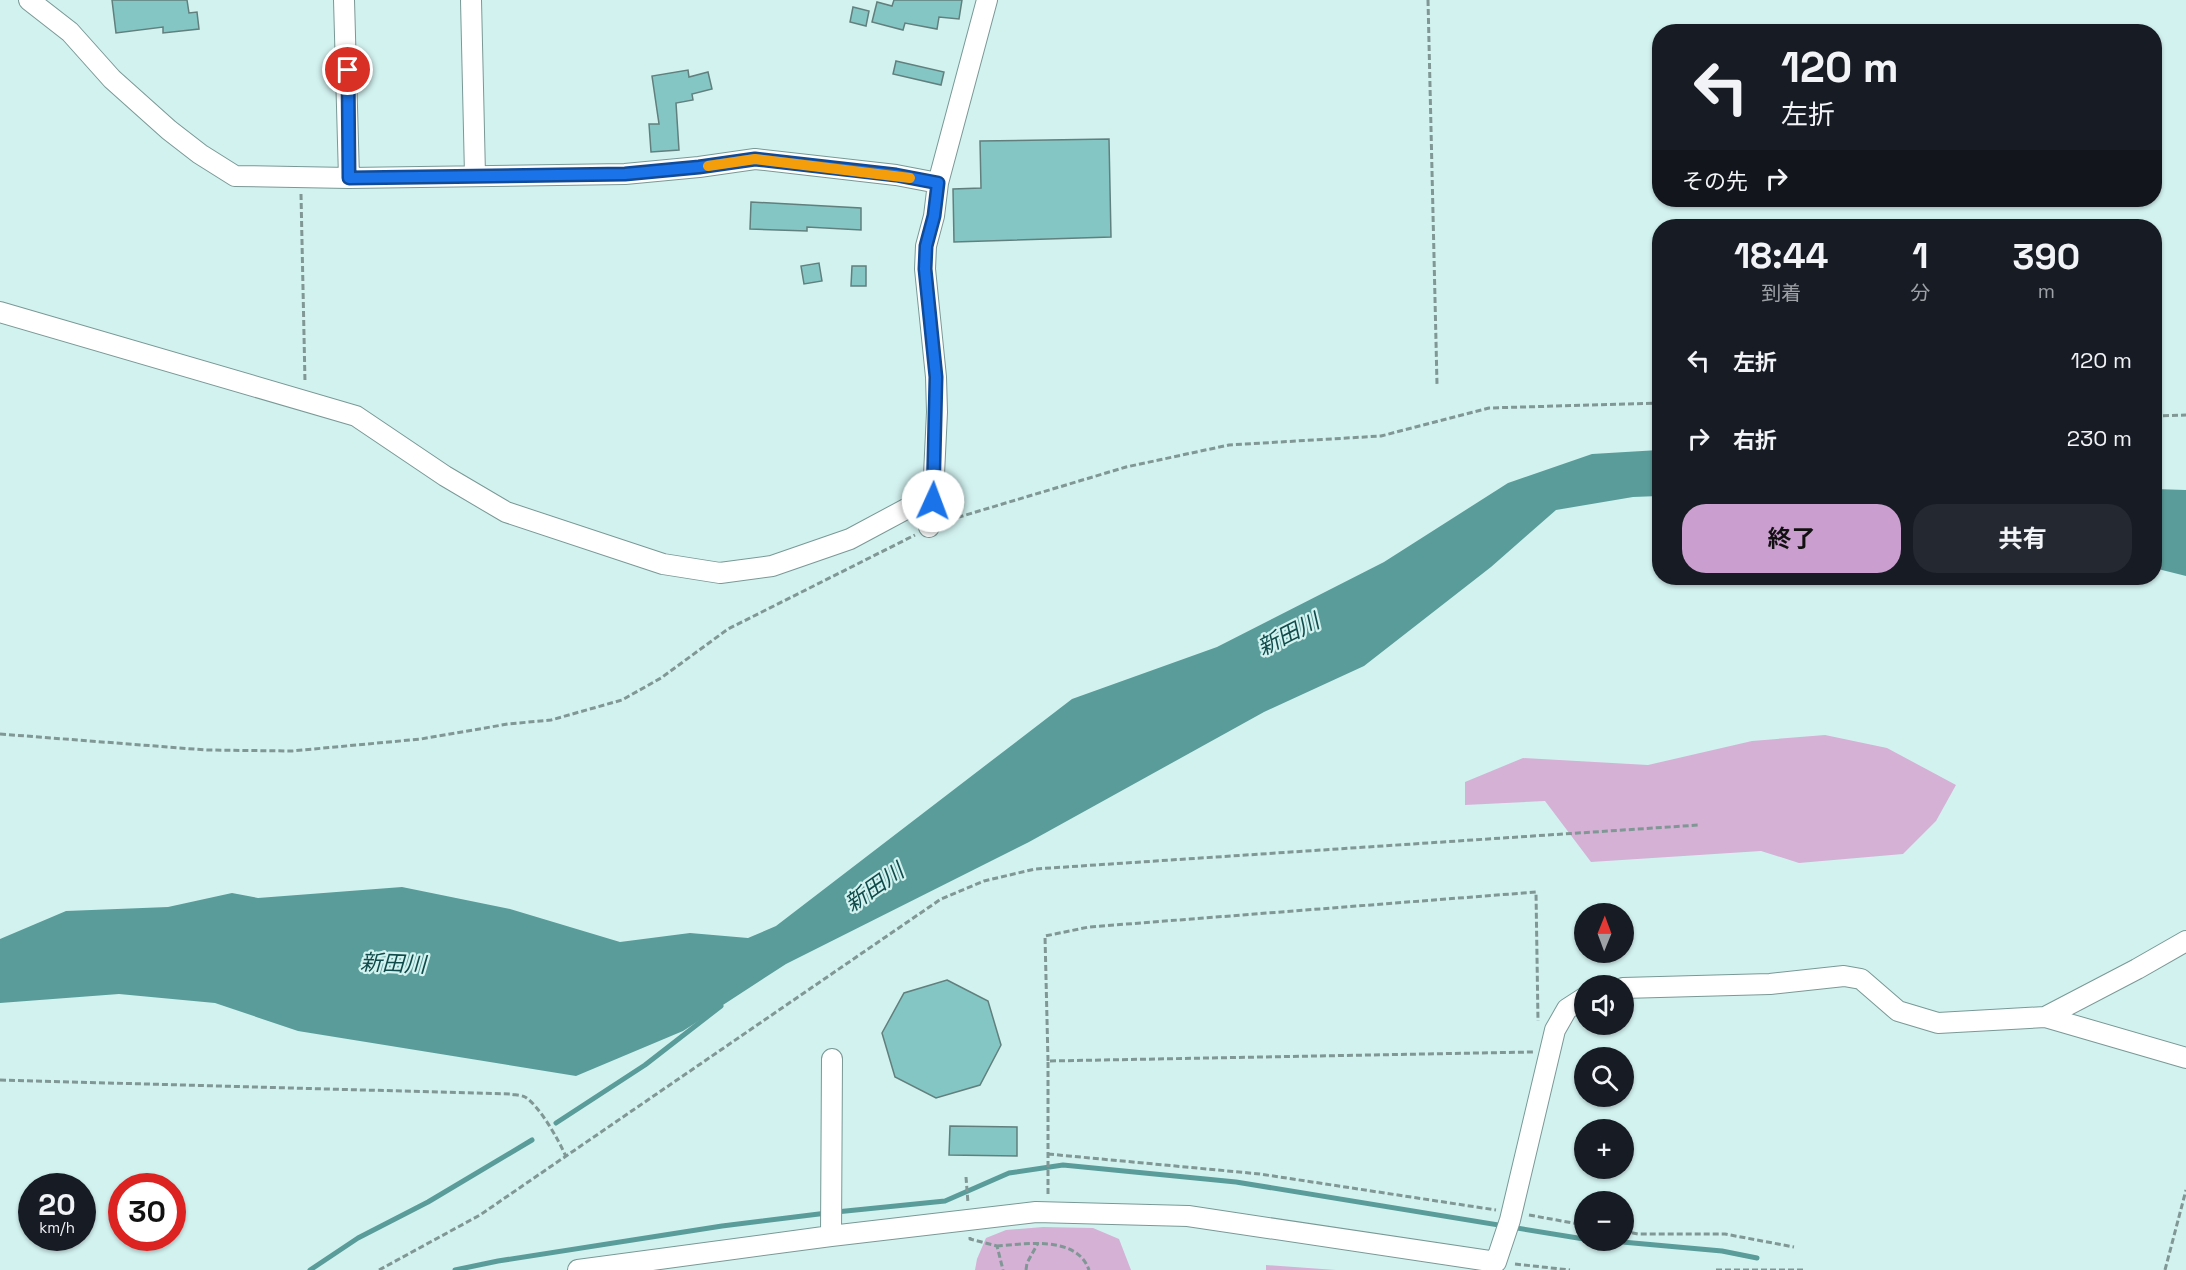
<!DOCTYPE html>
<html lang="ja">
<head>
<meta charset="utf-8">
<style>
  :root { --surface:#171b24; --page:#242831; --text:#f1f3f6; --muted:#9ea1a6; --accent:#ca9fcf }
  body { margin:0; font-family:"Space Grotesk","Noto Sans JP",sans-serif; background:var(--page); color:var(--text); height:100vh; display:flex; flex-direction:column; font-size:22px; white-space:nowrap }
  * { box-sizing:border-box; margin:0 }
  p { font-size:20px; color:var(--muted) }
  .icon { flex:none; width:33px; height:33px; fill:none; stroke:currentColor; stroke-width:2; stroke-linecap:round; stroke-linejoin:round }
  .map { position:relative; flex:1; overflow:hidden }
  .side { position:absolute; left:1652px; top:219px; width:510px; height:366px; display:flex; flex-direction:column; background:var(--surface); border-radius:24px; box-shadow:0 2px 4px #0004 }
  .side>* { flex:none }
  .guide { position:absolute; left:1652px; top:24px; width:510px; height:183px; border-radius:24px; box-shadow:0 2px 4px #0004; background:#171b24; color:var(--text); overflow:hidden }
  .needle { width:39px; rotate:1deg }
  .buttons { position:absolute; left:1574px; top:903px; display:grid; gap:12px }
  .buttons a { display:grid; place-items:center; width:60px; height:60px; border-radius:50%; background:var(--surface); box-shadow:0 2px 4px #0004; font-size:30px }
  .speed { position:absolute; left:18px; top:1173px; display:flex; gap:12px; font-size:30px; font-weight:700; text-align:center }
  .speed>* { display:grid; place-content:center; width:78px; height:78px; border-radius:50%; background:var(--surface); box-shadow:0 2px 4px #0004; line-height:1 }
  .speed small { font-size:15px; font-weight:400 }
  .speed .limit { border:9px solid #d22; background:#fff; color:#111 }
  .pin { position:absolute; display:grid; place-items:center; width:51px; height:51px; color:#fff; margin:-26px; border:3px solid #fff; border-radius:50%; box-shadow:0 2px 6px #0007 }
  .me { position:absolute; width:66px; margin:-33px; rotate:2deg; stroke-linejoin:round; filter:drop-shadow(0 0 4px #0008) }
  .turn { display:flex; align-items:center; gap:21px; height:126px; padding:0 30px; font-size:27px }
  .turn .icon { width:78px; height:78px; stroke-width:2.5 }
  .turn b { display:block; font-size:42px; line-height:51px }
  .then { display:flex; align-items:center; height:57px; padding:0 30px; background:#0003; gap:12px; font-size:22px }
  .eta { display:flex; justify-content:space-evenly; align-items:center; height:102px; text-align:center }
  .eta b { font-size:36px; font-weight:700; line-height:42px }
  .action { display:flex; gap:12px; margin-top:auto; padding:12px 30px }
  .action a { flex:1; height:69px; border-radius:24px; background:var(--accent); color:#111; font-size:24px; font-weight:700; line-height:69px; text-align:center }
  .action a+a { background:var(--page); color:var(--text) }
  ul { padding:0; list-style:none }
  li { display:flex; align-items:center; gap:18px; height:78px; padding:0 30px }
  li div { flex:1 }
  li b { display:block; font-size:22px }
  li em { font-style:normal }
  .map>svg:first-child { display:block }
  .green { fill:#d5b1d6 }
  .water { fill:#5a9c99 }
  .lines { fill:none; stroke-linecap:round; stroke-linejoin:round }
  .stream { stroke:#5a9c99; stroke-width:5 }
  .building { fill:#84c6c3; stroke:#617f7d; stroke-width:1.5 }
  .street-casing { stroke:#799896; stroke-width:22 }
  .path { stroke:#809795; stroke-width:3; stroke-dasharray:6 3; stroke-linecap:butt }
  .street { stroke:#fff; stroke-width:20 }
  .route-casing { stroke:#114b97; stroke-width:15 }
  .route { stroke:#1a73e8; stroke-width:10 }
  .slow { stroke:#f59e0b; stroke-width:10 }
  .labels { text-anchor:middle; dominant-baseline:central; stroke-width:4.5; stroke-linejoin:round; paint-order:stroke }
  .water-label { font-size:22px; font-style:italic; fill:#0f4b4a; stroke:#d2f2f0 }
</style>
</head>
<body>
<div class="map">
<svg width="2186" height="1270" viewBox="0 0 2186 1270">
  <rect width="100%" height="100%" fill="#d2f2f0"/>
  <path class="green" d="M1825 735 1887 748 1956 785 1936 821 1903 854 1799 863 1761 851 1591 862 1545 801 1465 805V782L1523 758 1648 765 1752 741Z
    M1043 1227 1093 1228 1119 1239 1131 1270H975L977 1259 986 1238 1006 1230Z
    M1266 1265 1336 1270H1266Z"/>
  <path class="water" d="M1659 450V496L1633 497 1556 510 1491 567 1364 666 1264 712 1029 842 786 964 683 1031 576 1076 298 1031 215 1003 119 994 0 1003V939L66 911 168 907 232 893 258 898 402 887 510 909 620 942 690 933 748 938 776 926 1072 699 1217 647 1384 562 1508 483 1592 454Z
    M2154 489 2186 490V576L2154 568Z"/>
  <g class="lines">
    <path class="stream" d="M556 1123 645 1065 721 1006
      M836 1212 945 1201 1009 1173 1063 1165 1236 1182 1584 1239
      M1600 1240 1722 1251 1757 1258
      M310 1270 358 1238 428 1202 532 1140
      M455 1270 498 1261 722 1226 827 1213"/>
  </g>
  <path class="building" d="M112 0H187L189 13 197 12 199 29 163 33V27L116 33Z
    M894 0H962L959 19 939 17 937 29 905 23 903 30 872 22 877 2 892 6Z
    M853 7 869 11 866 26 850 22Z
    M896 61 944 72 941 85 893 74Z
    M688 70 689 77 708 72 712 89 692 94 693 100 676 103 679 150 651 152 649 124H659L652 76Z
    M1109 139 1111 237 954 242 953 189 981 188 980 141Z
    M751 202 861 208V230L807 227V231L750 229Z
    M819 263 822 281 804 284 801 266Z
    M852 266H866V286H851Z
    M947 980 988 1001 1001 1045 980 1085 936 1098 895 1077 882 1033 904 993Z
    M950 1126 1017 1127V1156L949 1155Z"/>
  <g class="lines">
    <g class="street-casing">
      <path id="street" d="M29 0 70 32 112 79 169 130 200 154 235 176 349 178 625 174 699 167 755 159 896 175 938 183
        M344 0 349 178
        M471 0 475 175
        M0 312 356 416 445 476 506 512 663 564 720 573 772 566 850 539 934 494
        M929 527 932 516 937 412 936 377 925 269 926 246 934 216 938 183 987 0
        M1623 988 1770 984 1844 976 1861 979 1898 1011 1938 1023 2045 1017 2137 969 2186 941
        M2045 1017 2186 1058
        M831 1236 832 1059
        M578 1270 831 1236 1036 1212 1188 1216 1496 1262 1510 1220 1555 1030 1567 1009 1584 998"/>
    </g>
    <path class="path" d="M1428 0 1437 384
      M301 194 305 382
      M2154 416 2186 415
      M949 520 1126 467 1229 445 1381 436 1489 408 1659 403
      M0 734 206 750 292 751 421 739 508 724 551 720 622 700 661 678 728 629 915 535
      M1048 1061 1045 936 1089 927 1536 892 1538 1021
      M0 1080 510 1094C514 1095 521 1095 525 1097 539 1105 560 1142 566 1157
      M1048 1154 1260 1174 1496 1210
      M966 1177 968 1203
      M1048 1194V1061L1533 1052
      M1529 1215 1584 1225
      M1623 1231 1638 1234H1725L1794 1247
      M970 1237V1239L997 1246 1003 1270
      M997 1246C1025 1244 1077 1235 1089 1270
      M1515 1264 1570 1270
      M379 1270 480 1215 941 899 984 881 1035 869 1699 825
      M1026 1270 1027 1263 1038 1243
      M1716 1270H1805
      M2165 1270 2186 1190"/>
    <use href="#street" class="street"/>
  </g>
  <g class="lines">
    <g class="route-casing">
      <path id="route" d="M348 70 349 178 625 174 699 167 755 159 896 175 938 183 934 216 926 246 925 269 936 377 933 501"/>
    </g>
    <use href="#route" class="route"/>
    <path class="slow" d="M708 166 755 159 910 178"/>
  </g>
  <g class="labels">
    <g class="water-label">
      <text transform="translate(1288 634) rotate(-27)">新田川</text>
      <text transform="translate(874 887) rotate(-35)">新田川</text>
      <text transform="translate(393 963) rotate(2)">新田川</text>
    </g>
  </g>
</svg>
<div class="buttons">
<a><svg class="needle" viewBox="-14 -14 28 28"><path d="M0-13l5 13h-10z" fill="#e53935"/><path d="M0 13l5-13h-10z" fill="#9ea1a6"/></svg></a>
<a><svg class="icon" aria-label="sound" viewBox="0 0 24 24"><path d="M4 9h4l5-4v14l-5-4H4zM17 9q2 3 0 6"/></svg></a>
<a><svg class="icon" aria-label="search" viewBox="0 0 24 24"><circle cx="10" cy="10" r="6"/><path d="M15 15l6 6"/></svg></a>
<a>+</a>
<a>−</a>
</div>
<div class="speed"><div>20<small>km/h</small></div><div class="limit">30</div></div>
<div class="pin" style="left:348px;top:70px;background:#d93025"><svg class="icon" aria-label="arrive" viewBox="0 0 24 24"><path d="M6 21V4h12l-3 4 3 4H6"/></svg></div>
<svg class="me" style="left:933px;top:501px" viewBox="-20 -20 40 40"><circle r="19" fill="#fff"/><path d="M0-13L10 11 0 6-10 11z" fill="#1a73e8"/></svg>
<div class="guide">
<div class="turn"><svg class="icon" aria-label="left" viewBox="0 0 24 24"><path d="M17 20v-9H6M10 6l-5 5 5 5"/></svg><div><b>120 m</b>左折</div></div>
<div class="then">その先<svg class="icon" aria-label="right" viewBox="0 0 24 24"><path d="M7 20v-9h11M14 6l5 5-5 5"/></svg></div>
</div>
<section class="side">
<div class="eta">
<div><b>18:44</b><p>到着</p></div>
<div><b>1</b><p>分</p></div>
<div><b>390</b><p>m</p></div>
</div>
<ul>
<li><svg class="icon" aria-label="left" viewBox="0 0 24 24"><path d="M17 20v-9H6M10 6l-5 5 5 5"/></svg><div><b>左折</b></div><em>120 m</em></li>
<li><svg class="icon" aria-label="right" viewBox="0 0 24 24"><path d="M7 20v-9h11M14 6l5 5-5 5"/></svg><div><b>右折</b></div><em>230 m</em></li>
</ul>
<div class="action"><a>終了</a><a>共有</a></div>
</section>
</div>
</body>
</html>
